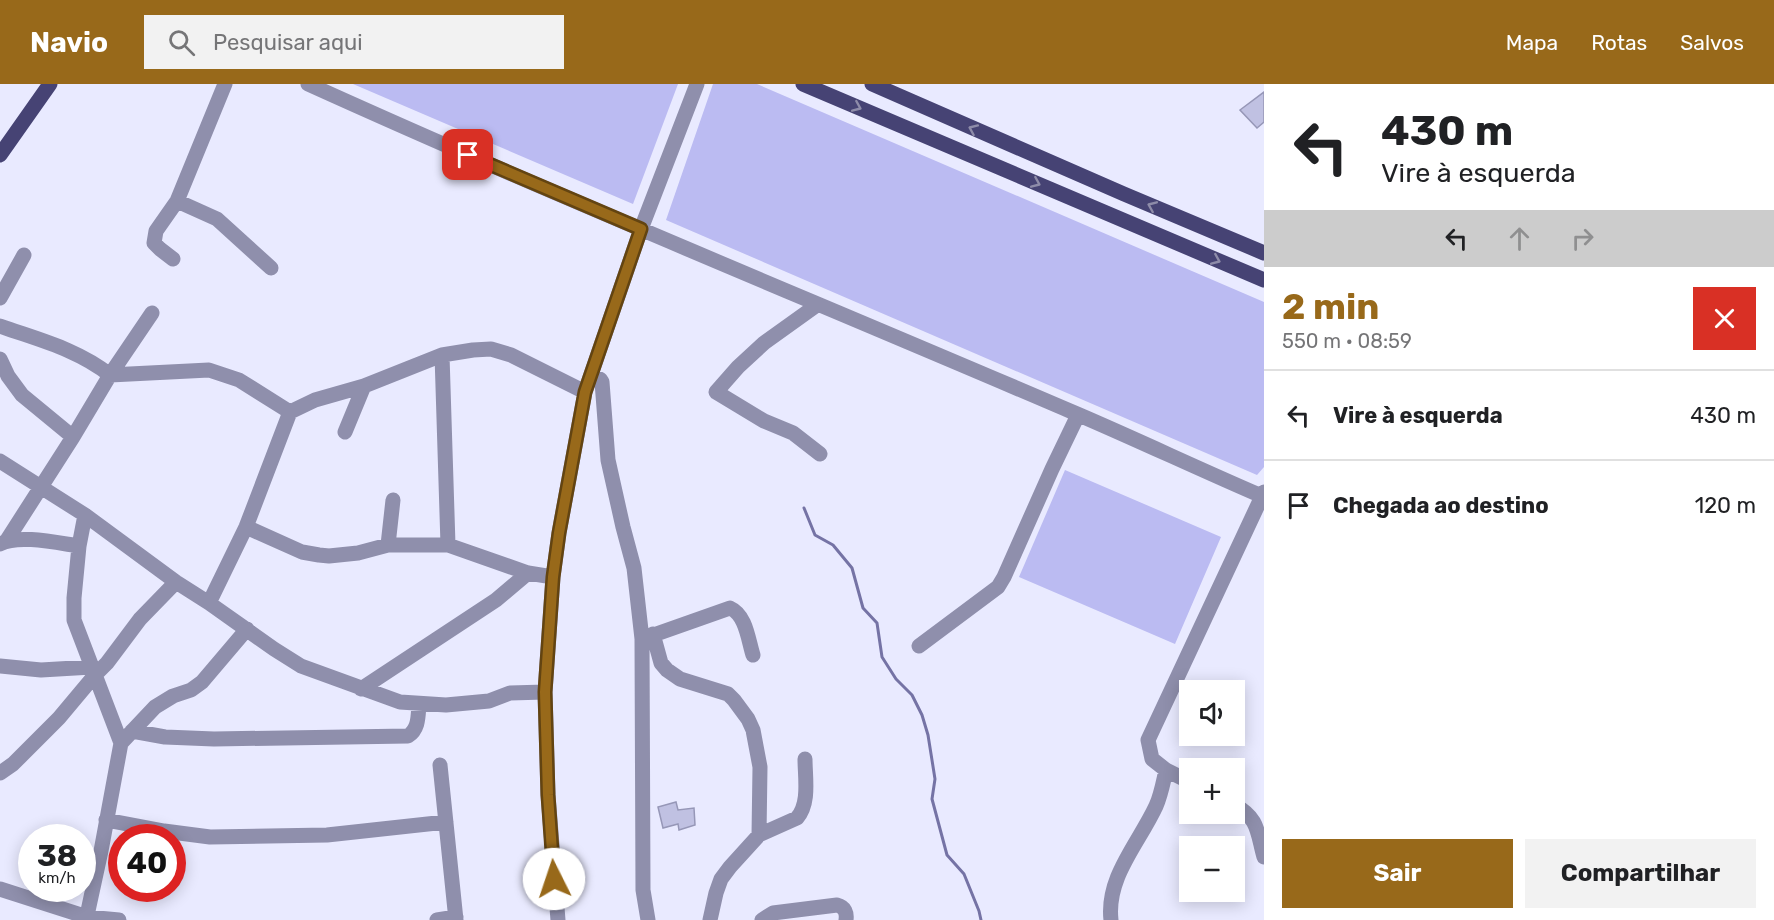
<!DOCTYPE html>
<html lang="pt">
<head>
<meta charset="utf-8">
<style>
  :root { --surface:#fff; --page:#f2f2f2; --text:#202124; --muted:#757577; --line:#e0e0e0; --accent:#98691a }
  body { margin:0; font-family:Rubik,sans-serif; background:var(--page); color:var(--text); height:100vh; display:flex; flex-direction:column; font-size:22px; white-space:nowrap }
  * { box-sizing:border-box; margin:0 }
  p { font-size:20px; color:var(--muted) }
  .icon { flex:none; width:33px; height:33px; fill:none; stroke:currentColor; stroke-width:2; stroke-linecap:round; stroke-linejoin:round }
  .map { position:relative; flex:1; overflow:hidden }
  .drawer { display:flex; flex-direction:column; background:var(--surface); width:510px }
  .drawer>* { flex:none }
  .top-card { background:#fff; color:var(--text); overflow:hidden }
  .controls { position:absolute; left:1179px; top:596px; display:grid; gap:12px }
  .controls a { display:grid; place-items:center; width:66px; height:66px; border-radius:0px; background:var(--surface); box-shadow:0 3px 15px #0003; font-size:30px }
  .speed { position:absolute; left:18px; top:740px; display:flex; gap:12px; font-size:30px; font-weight:700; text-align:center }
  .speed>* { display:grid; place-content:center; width:78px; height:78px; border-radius:50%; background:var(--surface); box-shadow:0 3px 15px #0003; line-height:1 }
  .speed small { font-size:15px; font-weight:400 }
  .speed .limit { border:9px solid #d22; background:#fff; color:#111 }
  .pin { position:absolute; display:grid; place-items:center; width:51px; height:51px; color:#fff; margin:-26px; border-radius:12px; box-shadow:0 3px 9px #0006 }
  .me { position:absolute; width:66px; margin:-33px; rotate:356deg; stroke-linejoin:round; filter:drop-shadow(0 0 4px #0008) }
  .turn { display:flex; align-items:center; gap:21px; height:126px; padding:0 18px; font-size:27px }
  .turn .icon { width:78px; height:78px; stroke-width:2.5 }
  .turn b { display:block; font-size:42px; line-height:51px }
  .lanes { display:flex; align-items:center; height:57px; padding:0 18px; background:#0003; justify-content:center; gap:30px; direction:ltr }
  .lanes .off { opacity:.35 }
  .round { display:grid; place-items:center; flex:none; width:63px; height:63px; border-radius:0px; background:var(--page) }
  .summary { display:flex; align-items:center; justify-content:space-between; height:102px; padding:0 18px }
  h1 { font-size:36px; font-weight:700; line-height:45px; color:var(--accent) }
  .cta { display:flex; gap:12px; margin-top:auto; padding:12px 18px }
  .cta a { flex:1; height:69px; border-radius:0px; background:var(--accent); color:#fff; font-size:24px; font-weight:700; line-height:69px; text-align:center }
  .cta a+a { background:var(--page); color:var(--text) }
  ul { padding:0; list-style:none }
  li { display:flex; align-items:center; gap:18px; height:90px; padding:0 18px; border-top:2px solid var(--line) }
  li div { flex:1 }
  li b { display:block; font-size:22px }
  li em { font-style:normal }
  header { display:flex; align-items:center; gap:36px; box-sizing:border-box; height:84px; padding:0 30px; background:var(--accent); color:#fff }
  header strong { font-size:28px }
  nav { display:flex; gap:33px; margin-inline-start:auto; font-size:21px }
  .search { width:420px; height:54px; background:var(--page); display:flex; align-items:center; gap:15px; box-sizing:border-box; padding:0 21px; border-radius:0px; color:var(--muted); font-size:22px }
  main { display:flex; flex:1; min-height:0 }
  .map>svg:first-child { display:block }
  .green { fill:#bbbbf2 }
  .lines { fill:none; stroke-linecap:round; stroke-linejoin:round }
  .stream { stroke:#7573a5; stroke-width:3 }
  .building { fill:#c0c1e2; stroke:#9697b7; stroke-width:1.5 }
  .minor { stroke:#8f8fac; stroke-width:15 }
  .major { stroke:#464374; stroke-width:15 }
  .oneway { stroke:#8e8ca9 }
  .route-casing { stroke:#634411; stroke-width:15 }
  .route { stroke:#98691a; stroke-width:10 }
</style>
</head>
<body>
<header>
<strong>Navio</strong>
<div class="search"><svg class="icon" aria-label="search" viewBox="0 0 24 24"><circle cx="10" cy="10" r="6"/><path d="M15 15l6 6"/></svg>Pesquisar aqui</div>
<nav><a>Mapa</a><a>Rotas</a><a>Salvos</a></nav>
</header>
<main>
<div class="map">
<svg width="1264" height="836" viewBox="0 0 1264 836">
  <rect width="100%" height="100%" fill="#e9eaff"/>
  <path class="green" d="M353 0H678L633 120Z
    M713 0H757L1264 218V383L1257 391 666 136Z
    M1065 386 1221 453 1175 560 1019 493Z"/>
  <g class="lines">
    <path class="stream" d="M804 424 815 451 833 461 852 484 863 524 877 539 882 573 896 595 912 611 922 631 928 651 935 695 932 715 947 771 964 790 979 827 981 836"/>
  </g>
  <path class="building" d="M1264 8V38L1257 44 1240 26Z
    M676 718 678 726 694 724 695 741 679 746 678 740 663 744 658 723Z"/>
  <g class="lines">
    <path class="minor" d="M225 0 177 117 217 135 271 184
      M308 0C562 115 821 220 1077 330 1140 357 1201 386 1264 413
      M173 175 160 165 154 159 156 147 177 117
      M0 214 24 171
      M817 221 764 259 738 283 716 308 764 337 793 349 820 370
      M0 242C39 256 77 265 110 291L209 286 239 296 290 328
      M442 271 448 461
      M0 275 8 292 22 311 73 353
      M591 292 600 295 602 298 608 376 623 443 634 484 642 555 643 806 648 836
      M345 348 364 302
      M0 377 85 431 176 498 209 519
      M85 431 79 462 74 514V536L121 659
      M246 443 302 468 319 471 329 472 358 469 388 461H448L528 489 553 493
      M7 456 73 353 110 291 152 229
      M0 460C18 450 58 459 79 462
      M388 461 393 416
      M653 550 661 579 667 586 680 595 728 610 734 616 748 635 753 646 760 683 759 751
      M645 554 730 524C746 531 748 555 753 571
      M919 562 998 503 1004 493 1052 385 1078 331
      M0 582 41 586 92 583
      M361 605 496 516 528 489
      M545 608 510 609 489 617 446 621 400 618 301 582 274 565 209 519 246 443 290 328 315 316 364 302 442 271 473 266 491 265 511 271 585 308
      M132 647 165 653 214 655 408 652C419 645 418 632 419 620
      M440 681 456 836
      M0 689 13 680 59 634 95 591 107 579 140 535 176 498
      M1190 698 1166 686 1152 675 1148 656 1264 408
      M1234 721C1259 734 1257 748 1264 773
      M106 736 164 747 210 753 327 751 446 738
      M0 805 87 833 119 836
      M86 836 101 767 121 659 155 623 173 612 191 606 202 598 247 545
      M437 836 456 833
      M558 836 548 711 545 608 553 493 559 449 585 308 641 145 697 0
      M710 836 716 809 721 795 730 783 759 751 797 734C810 719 805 694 805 675
      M762 836 773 829 837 821C845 823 847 829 846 836
      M1111 836C1106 793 1139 759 1156 722 1161 711 1163 699 1166 686"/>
    <path class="major" d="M803 0 1264 196
      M872 0 1124 110 1264 169
      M0 71 50 0"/>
  </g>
  <defs><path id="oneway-chevron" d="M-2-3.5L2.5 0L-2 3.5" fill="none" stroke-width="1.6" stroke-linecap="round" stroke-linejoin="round" transform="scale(1.5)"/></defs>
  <g class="oneway">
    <use href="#oneway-chevron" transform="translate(857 23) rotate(23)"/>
    <use href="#oneway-chevron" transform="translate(973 45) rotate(-156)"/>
    <use href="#oneway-chevron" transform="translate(1036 99) rotate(23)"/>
    <use href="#oneway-chevron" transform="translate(1152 122) rotate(-157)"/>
    <use href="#oneway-chevron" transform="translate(1216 176) rotate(23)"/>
  </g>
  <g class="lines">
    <g class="route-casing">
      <path id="route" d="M468 71 641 145 585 308 559 449 553 493 545 608 548 711 554 795"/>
    </g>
    <use href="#route" class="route"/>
  </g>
</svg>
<div class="controls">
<a><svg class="icon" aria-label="sound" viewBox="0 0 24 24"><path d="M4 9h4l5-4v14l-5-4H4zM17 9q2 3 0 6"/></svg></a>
<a>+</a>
<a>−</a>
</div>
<div class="speed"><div>38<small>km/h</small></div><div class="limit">40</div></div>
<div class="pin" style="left:468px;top:71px;background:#d93025"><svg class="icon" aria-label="arrive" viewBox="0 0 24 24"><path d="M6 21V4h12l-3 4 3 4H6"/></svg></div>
<svg class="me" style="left:554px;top:795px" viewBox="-20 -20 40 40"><circle r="19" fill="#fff"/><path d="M0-13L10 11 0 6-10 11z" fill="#98691a"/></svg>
</div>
<section class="drawer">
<div class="top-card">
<div class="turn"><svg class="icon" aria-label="left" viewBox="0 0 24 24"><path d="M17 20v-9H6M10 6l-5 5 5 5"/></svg><div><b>430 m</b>Vire à esquerda</div></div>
<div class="lanes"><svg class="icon" aria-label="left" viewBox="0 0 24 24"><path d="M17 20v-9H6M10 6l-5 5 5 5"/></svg><svg class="icon off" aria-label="ahead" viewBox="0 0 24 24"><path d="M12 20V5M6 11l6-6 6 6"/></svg><svg class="icon off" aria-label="right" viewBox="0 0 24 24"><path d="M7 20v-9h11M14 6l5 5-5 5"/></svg></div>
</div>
<div class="summary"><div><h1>2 min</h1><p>550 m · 08:59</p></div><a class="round" style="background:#d93025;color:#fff"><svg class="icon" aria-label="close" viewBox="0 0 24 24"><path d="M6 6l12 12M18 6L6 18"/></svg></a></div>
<ul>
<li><svg class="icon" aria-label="left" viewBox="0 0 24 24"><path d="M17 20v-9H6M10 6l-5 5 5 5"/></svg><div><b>Vire à esquerda</b></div><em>430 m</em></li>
<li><svg class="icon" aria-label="arrive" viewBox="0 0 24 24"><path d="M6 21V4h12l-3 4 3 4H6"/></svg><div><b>Chegada ao destino</b></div><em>120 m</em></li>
</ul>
<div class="cta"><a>Sair</a><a>Compartilhar</a></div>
</section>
</main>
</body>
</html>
